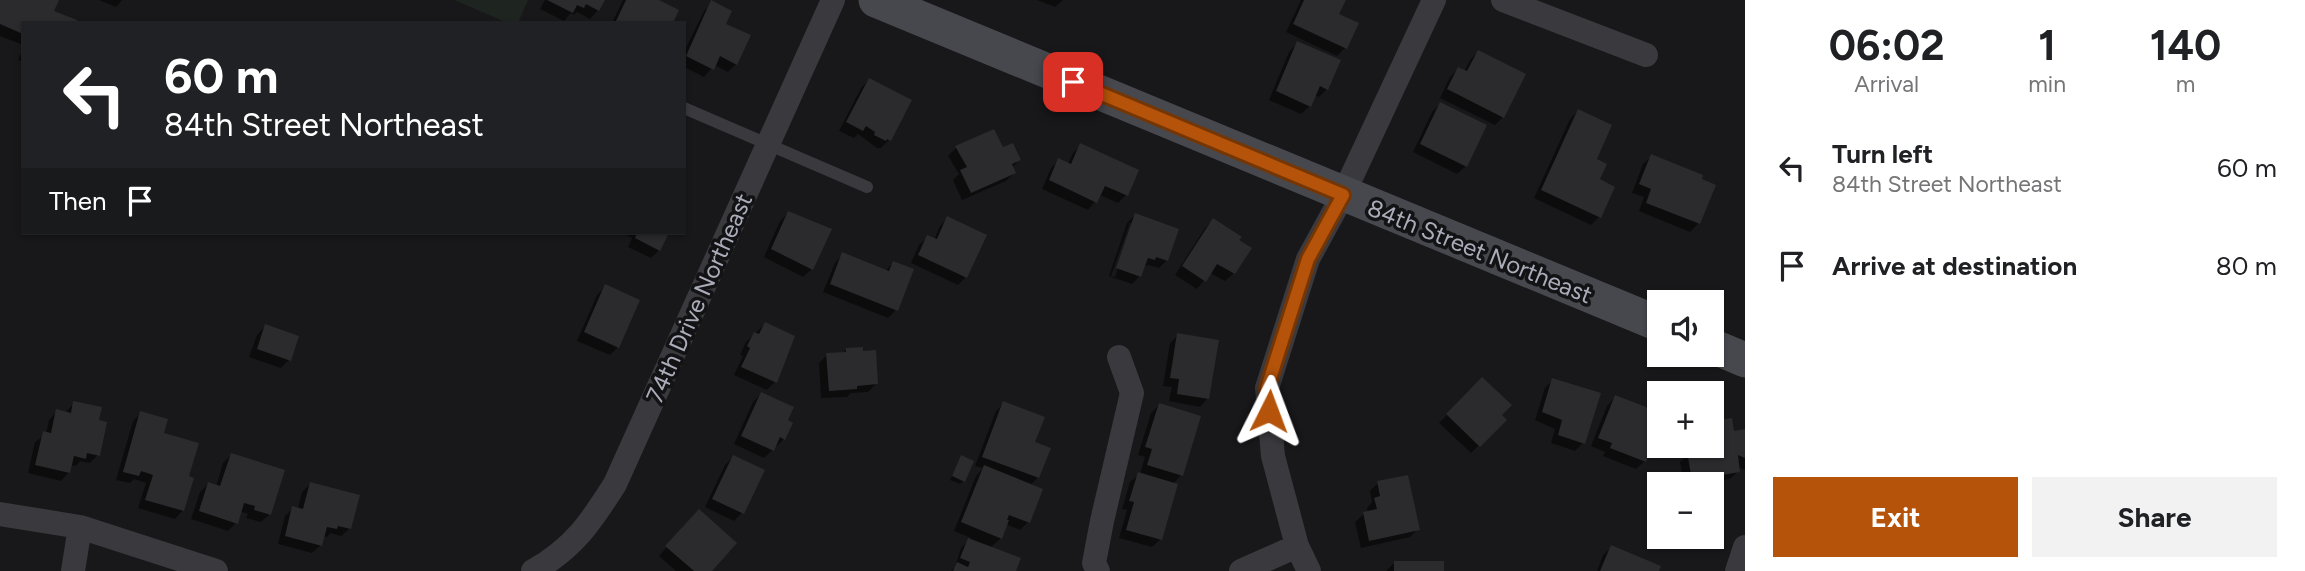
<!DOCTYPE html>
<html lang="en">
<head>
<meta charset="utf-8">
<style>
  :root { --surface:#fff; --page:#f2f2f2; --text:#202124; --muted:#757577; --accent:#b45309 }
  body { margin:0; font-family:Figtree,sans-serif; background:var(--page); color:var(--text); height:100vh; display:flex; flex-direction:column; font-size:26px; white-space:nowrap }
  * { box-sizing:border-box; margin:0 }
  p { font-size:23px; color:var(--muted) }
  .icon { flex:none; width:38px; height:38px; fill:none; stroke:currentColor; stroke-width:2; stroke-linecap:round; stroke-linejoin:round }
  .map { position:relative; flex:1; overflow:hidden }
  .side { display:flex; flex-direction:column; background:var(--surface); width:560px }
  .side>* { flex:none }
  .banner { position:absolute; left:21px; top:21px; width:665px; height:214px; border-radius:0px; box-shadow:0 2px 5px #0004; background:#202124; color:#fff; overflow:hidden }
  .controls { position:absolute; left:1647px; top:290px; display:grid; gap:14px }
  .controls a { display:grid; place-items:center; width:77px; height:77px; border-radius:0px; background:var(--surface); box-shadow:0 2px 5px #0004; font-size:35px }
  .pin { position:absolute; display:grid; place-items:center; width:60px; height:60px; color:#fff; margin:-30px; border-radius:14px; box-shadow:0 4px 10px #0006 }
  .me { position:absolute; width:77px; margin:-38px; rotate:3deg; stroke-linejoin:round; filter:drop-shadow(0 0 5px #0008) }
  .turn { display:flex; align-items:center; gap:24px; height:147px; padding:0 28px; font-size:32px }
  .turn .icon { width:91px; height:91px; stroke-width:2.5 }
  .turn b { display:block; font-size:49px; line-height:60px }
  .then { display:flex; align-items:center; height:66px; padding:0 28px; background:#0003; gap:14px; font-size:26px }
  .eta { display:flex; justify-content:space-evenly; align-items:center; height:119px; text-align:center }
  .eta b { font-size:42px; font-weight:700; line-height:49px }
  .cta { display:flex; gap:14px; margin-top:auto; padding:14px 28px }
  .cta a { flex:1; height:80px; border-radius:0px; background:var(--accent); color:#fff; font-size:28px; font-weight:700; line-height:80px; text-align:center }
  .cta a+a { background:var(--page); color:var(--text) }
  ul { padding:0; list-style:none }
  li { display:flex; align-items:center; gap:21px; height:98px; padding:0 28px }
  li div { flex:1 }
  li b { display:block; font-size:26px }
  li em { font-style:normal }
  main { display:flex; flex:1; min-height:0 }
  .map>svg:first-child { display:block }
  .green { fill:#1e241f }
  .shadow { fill:#0007; fill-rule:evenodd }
  .building { fill:#2b2a2d }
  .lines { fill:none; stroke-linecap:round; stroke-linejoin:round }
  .lane { stroke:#39393e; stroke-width:12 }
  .street { stroke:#39393e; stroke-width:24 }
  .secondary { stroke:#47484e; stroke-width:35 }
  .route-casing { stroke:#753606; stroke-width:18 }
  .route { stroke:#b45309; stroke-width:12 }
  .labels { text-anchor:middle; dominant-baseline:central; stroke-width:7; stroke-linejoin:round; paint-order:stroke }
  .street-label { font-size:24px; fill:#aaadb9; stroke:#131214 }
</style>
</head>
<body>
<main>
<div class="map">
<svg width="1745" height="571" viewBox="0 0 1745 571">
  <rect width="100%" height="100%" fill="#181719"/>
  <path class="green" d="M454 0H528L518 23H508Z"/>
  <path class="shadow" d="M0 0H57L23 23V45L0 36Z
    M99 0H122L116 7Z
    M545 0H603L598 10 590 19 577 12 574 15 571 13 564 21 540 9Z
    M623 0H655L671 23H612Z
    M1037 0H1063L1055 7Z
    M1301 0H1344L1337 15 1345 48 1337 56 1286 32Z
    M712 3 724 24 736 64 728 72 714 65 704 77 684 67V52L704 11Z
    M1297 43 1327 89 1319 97 1314 95 1310 106 1301 114 1269 100 1289 52Z
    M23 48V62L18 60Z
    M1478 52 1503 117 1495 125 1440 98 1450 77 1458 69 1464 72 1470 60Z
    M869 80 889 140 881 148H877L858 134 854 138 839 131 861 88Z
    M1440 104 1466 166 1457 174 1413 152 1432 112Z
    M1578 111 1595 160 1597 180 1599 217 1591 225 1534 198 1570 119Z
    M1081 145 1137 170 1126 195 1118 203 1100 195 1088 210 1042 189 1051 168 1059 160 1068 164 1073 153Z
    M956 148 1002 150 1019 160 1012 168 1014 173 1006 181 962 200 953 180 959 174 948 156Z
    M1652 156 1713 186 1698 224 1690 232 1639 211 1644 197 1632 193 1643 164Z
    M788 213 812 269 803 277 764 257 780 221Z
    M1135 215 1167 260 1159 268 1148 265 1143 267 1140 276 1132 284 1109 276 1127 223ZM1130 223H1133L1115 277 1111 276Z
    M948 218 966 277 958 285 911 263 919 245 928 237 934 240 940 226Z
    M1213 220 1234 273 1225 281 1210 273 1197 289 1175 275 1205 228Z
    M622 233H668L659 250 651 258 628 247 632 238Z
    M843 254 885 271 893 263 896 310 888 318 823 292 835 263Z
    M605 287 618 347 610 355 577 341 597 295Z
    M765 324 775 382 767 390 734 375 743 356 740 355 746 342Z
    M265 326 289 360 281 368 249 357 257 335Z
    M1178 335 1208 398 1200 407 1169 401 1172 387 1163 386 1170 343Z
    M846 350 876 384 868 392 851 393 847 397 821 398 819 363 827 355 842 354Z
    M1482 379 1500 415 1504 420 1471 453 1439 423Z
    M1553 380 1583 443 1575 451 1551 443 1555 429 1535 420 1545 388Z
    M761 394 785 421 784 439 764 458 734 444 753 402Z
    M1615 397 1659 414V423L1645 461 1636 469 1603 456 1605 452 1591 446 1607 406Z
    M74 403 98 455 90 463 80 461 76 466 70 465 69 472 61 481 28 473 35 442 46 434 49 420 57 411 65 413Z
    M1004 403 1033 443 1038 477 1030 486 1028 522 1020 530 1006 524 1001 538 990 548 1014 571H951L955 567 961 548 971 538 954 531 976 476 983 468 975 466 996 411Z
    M1159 405 1181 475 1173 484 1161 539 1152 547 1119 538 1127 510 1122 509 1130 482 1140 474 1145 457 1138 455 1151 413Z
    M141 413 162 434 187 477 183 510 175 519 138 508 146 483 134 479 130 483 116 480 133 421Z
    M1713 423 1733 433 1745 431V470L1738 467 1739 471 1730 479 1700 485H1684L1680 462 1688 454 1687 446H1712Z
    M231 455 270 514 261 522 246 518 248 514 240 511 236 523 228 531 191 519 200 492 208 484 216 487 223 463Z
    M733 457 742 513 734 521 705 507 725 465Z
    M961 457 964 481 960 484 950 480Z
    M1378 483 1418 529 1410 537 1361 548 1355 522 1364 514 1368 513 1367 508 1372 502 1370 491Z
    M310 484 350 528 341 536 330 533 327 537 323 536 321 545 312 553 278 544 285 516 293 508 298 509 302 492Z
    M691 519 710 571H676L659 556Z
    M1612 547 1657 571H1597L1603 555Z
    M1395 562 1442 571H1386Z"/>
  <path class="building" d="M0 0H59L54 11 77 20 76 23H23V34L0 24Z
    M547 0H605L599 11 586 4 584 8 577 5 573 13Z
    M626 0H659L679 10 673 23H615Z
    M711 0 732 11 726 24 751 35 737 65 720 56 714 70 686 56Z
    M1304 0H1346L1339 14 1359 23 1347 49 1293 24Z
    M1297 41 1341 60 1328 90 1320 86 1311 107 1276 91Z
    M1478 50 1526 74 1504 118 1447 89 1458 67 1467 71Z
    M869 78 912 100 891 141 887 139 886 141 874 135 875 132 866 126 863 131 846 122Z
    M1440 102 1487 125 1467 167 1420 144Z
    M1578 109 1612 125 1597 159 1607 164 1600 179 1615 187 1601 218 1541 190Z
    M994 129 1003 147 1013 143 1021 160 1012 164 1016 173 971 193 960 170 967 167 955 146Z
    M1080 143 1139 170 1128 196 1105 186 1097 203 1049 180 1058 158 1071 164Z
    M1651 154 1703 175 1702 179 1716 185 1700 224 1646 203 1651 189 1639 184Z
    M788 211 832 229 813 270 771 249Z
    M1135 213 1179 229 1168 261 1156 257 1155 260 1148 258 1141 277 1116 268Z
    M947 216 987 235 967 278 918 255 927 235 937 239Z
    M1213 218 1242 237 1239 240 1252 248 1235 274 1217 264 1206 282 1182 266Z
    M637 233H669L660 251 635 238Z
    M842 252 889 271 893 261 914 269 898 311 830 284Z
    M605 284 640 300 619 348 584 332Z
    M765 322 795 336 777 383 741 367 750 348 747 346 754 332 759 334Z
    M265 324 299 336 291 361 257 349Z
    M1177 333 1219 340 1209 399 1177 394 1179 379 1170 378Z
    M863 347V351L876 350 878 384 857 386V389L829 391 826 353 846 352V348Z
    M1482 377 1512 405 1502 415 1507 420 1480 447 1446 414Z
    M1552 378 1601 393 1585 444 1558 435 1562 420 1542 412Z
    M761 392 794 407 788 420 793 423 785 440 780 437 774 451 741 436Z
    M1615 395 1659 412V428L1646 462 1610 448 1612 443 1598 438Z
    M73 401 102 407 99 420 107 422 100 456 87 453 86 459 74 456 70 473 35 465 43 431 51 433 56 409 71 413Z
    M1003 401 1045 417 1035 442 1051 448 1039 478 982 457Z
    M1159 403 1201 416 1183 476 1147 465 1152 449 1145 447Z
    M140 411 168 419 164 433 199 443 189 476 194 478 184 511 145 500 153 475 141 471 139 476 123 472Z
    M1732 418 1734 431 1745 429V458L1738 455 1740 472 1692 480 1687 452 1697 450 1696 446H1712V421Z
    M231 453 285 470 271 515 254 510 255 506 244 503 238 524 199 511 208 482 220 486Z
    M733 455 765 470 744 514 712 499Z
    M961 455 974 461 965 482 952 476Z
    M984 465 1043 489 1030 523 1009 515 1007 520H1009L1002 539 961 522Z
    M1138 472 1178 484 1162 540 1126 530 1134 502 1129 501Z
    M1408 475 1420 530 1369 541 1363 512 1377 509 1374 498 1380 496 1377 481Z
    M310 482 360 495 351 529 338 526 337 529 327 527 322 546 285 536 292 506 303 509Z
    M699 509 737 543 712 571H694L665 546Z
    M968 538 1021 558 1016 571H953L957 562 968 567 970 562 960 558Z
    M1611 545 1661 566 1659 571H1600Z
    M1394 561H1444V571H1394Z"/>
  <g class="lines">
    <path class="lane" d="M684 108 867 187"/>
    <path class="street" d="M1503 0 1646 55
      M0 514 80 527 216 571
      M73 571 80 527
      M533 571C574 548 591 522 615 484L833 0
      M1098 571 1094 563 1102 521 1132 393 1119 357
      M1241 571 1297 546
      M1309 571 1297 546 1273 456 1267 388 1308 259 1343 195 1434 0
      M1737 571 1745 547"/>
    <path class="secondary" d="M876 0 1659 324
      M1712 346 1745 360"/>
  </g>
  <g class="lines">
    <g class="route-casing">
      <path id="route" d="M1073 82 1343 195 1308 259 1267 388 1269 411"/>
    </g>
    <use href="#route" class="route"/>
  </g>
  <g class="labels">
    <g class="street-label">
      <text transform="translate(1480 251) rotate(22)">84th Street Northeast</text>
      <text transform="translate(699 298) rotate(-66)">74th Drive Northeast</text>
    </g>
  </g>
</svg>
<div class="controls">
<a><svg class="icon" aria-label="sound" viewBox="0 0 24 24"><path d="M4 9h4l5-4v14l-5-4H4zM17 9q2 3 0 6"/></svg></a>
<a>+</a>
<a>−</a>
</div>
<div class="pin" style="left:1073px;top:82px;background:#d93025"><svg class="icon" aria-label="arrive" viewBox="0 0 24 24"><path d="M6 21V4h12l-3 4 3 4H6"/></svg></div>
<svg class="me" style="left:1269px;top:411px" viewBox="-20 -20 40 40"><path d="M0-17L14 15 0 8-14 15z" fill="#b45309" stroke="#fff" stroke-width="4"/></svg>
<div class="banner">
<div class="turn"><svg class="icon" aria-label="left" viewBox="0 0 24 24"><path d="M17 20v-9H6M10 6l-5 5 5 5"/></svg><div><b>60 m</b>84th Street Northeast</div></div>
<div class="then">Then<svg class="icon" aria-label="arrive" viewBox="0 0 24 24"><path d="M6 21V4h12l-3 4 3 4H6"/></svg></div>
</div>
</div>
<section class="side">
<div class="eta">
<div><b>06:02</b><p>Arrival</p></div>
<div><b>1</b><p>min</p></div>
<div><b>140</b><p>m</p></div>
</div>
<ul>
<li><svg class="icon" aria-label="left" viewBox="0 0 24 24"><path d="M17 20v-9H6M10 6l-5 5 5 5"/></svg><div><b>Turn left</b><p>84th Street Northeast</p></div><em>60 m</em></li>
<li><svg class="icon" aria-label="arrive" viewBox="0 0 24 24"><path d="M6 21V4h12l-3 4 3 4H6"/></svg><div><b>Arrive at destination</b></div><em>80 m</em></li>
</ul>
<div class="cta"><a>Exit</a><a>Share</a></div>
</section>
</main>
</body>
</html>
